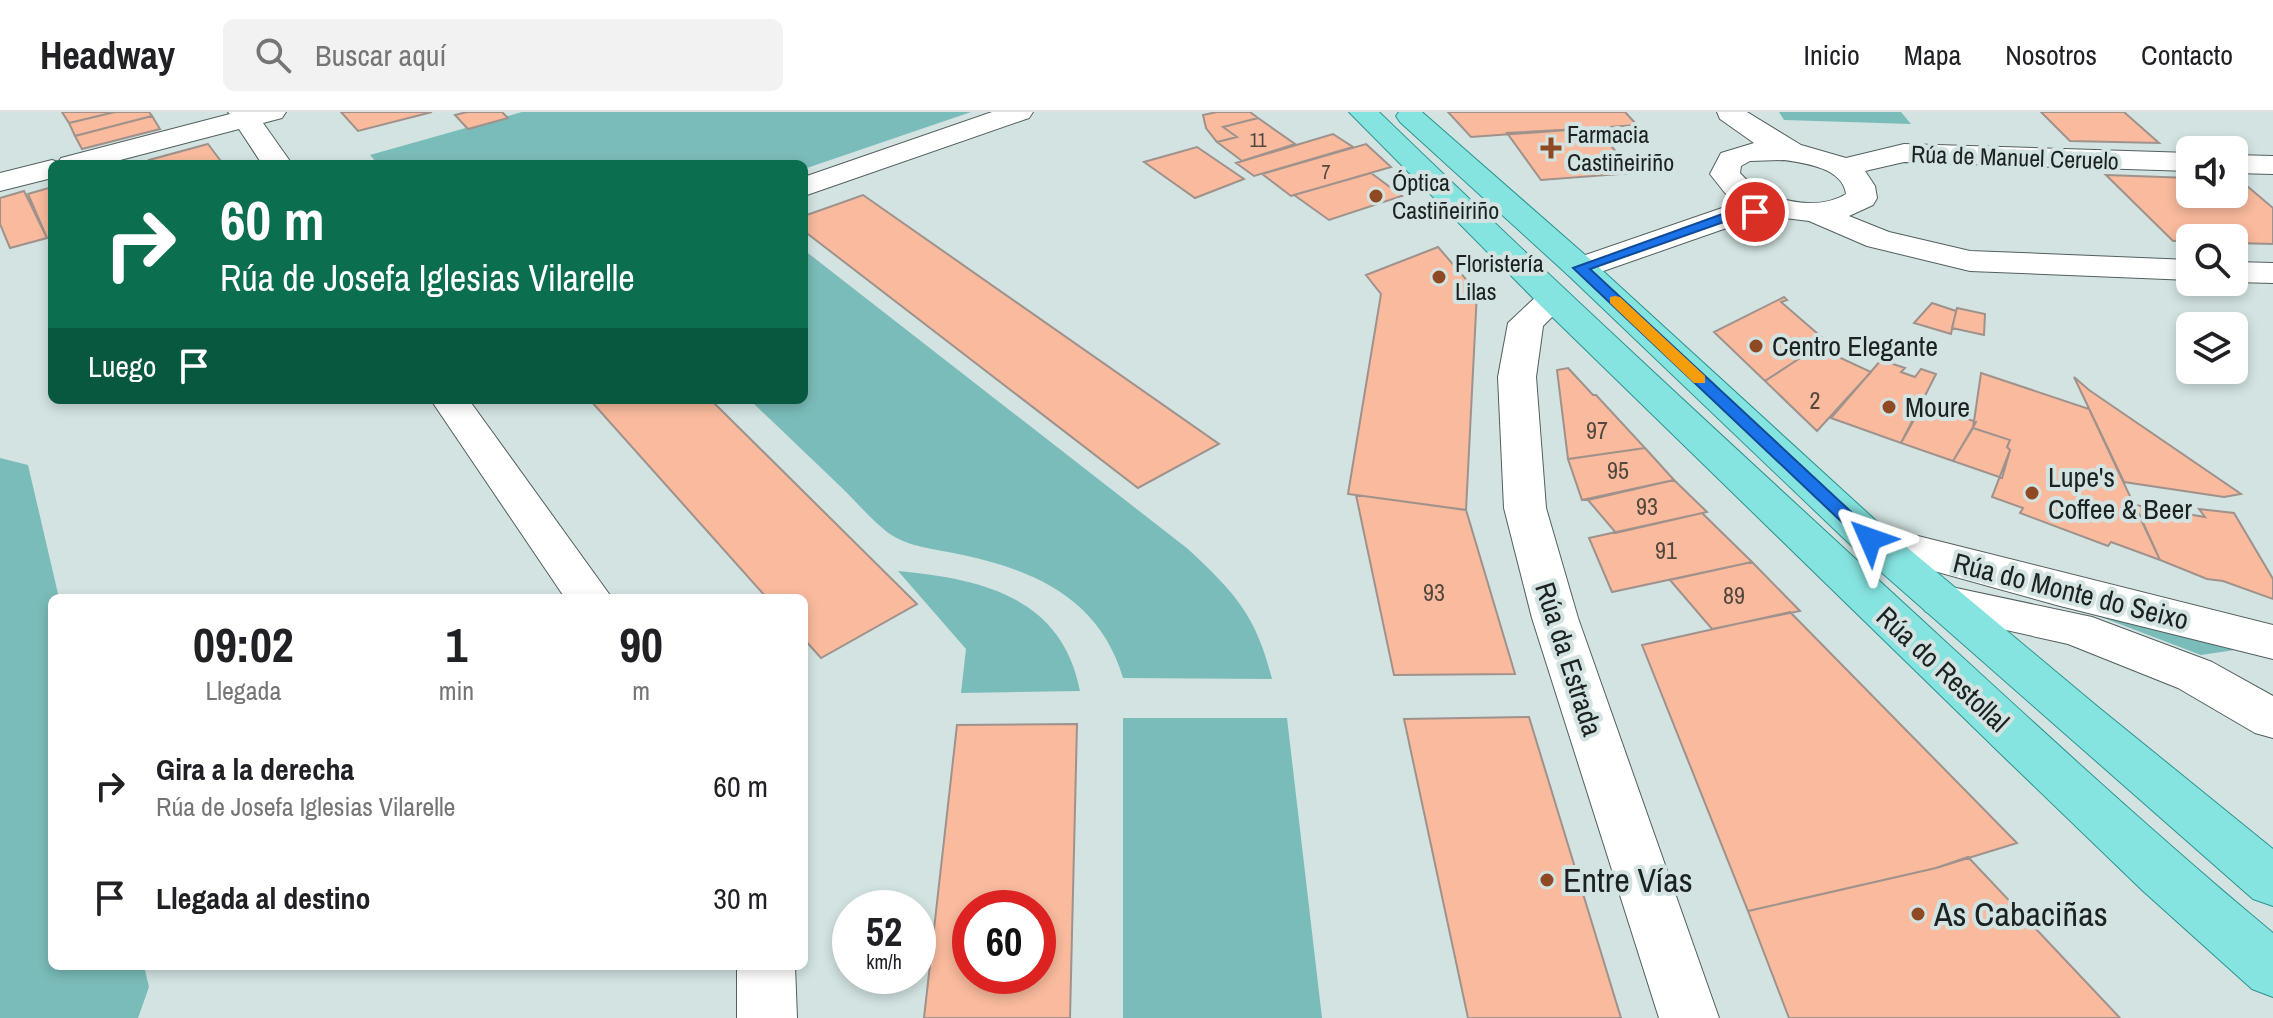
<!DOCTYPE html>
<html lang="es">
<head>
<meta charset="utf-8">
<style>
  :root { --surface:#fff; --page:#f2f2f2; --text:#202124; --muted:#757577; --line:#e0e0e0 }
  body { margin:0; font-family:"Archivo Narrow",sans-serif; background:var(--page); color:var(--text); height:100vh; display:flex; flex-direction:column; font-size:30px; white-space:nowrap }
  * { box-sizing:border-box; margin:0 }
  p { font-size:26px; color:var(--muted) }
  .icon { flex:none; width:44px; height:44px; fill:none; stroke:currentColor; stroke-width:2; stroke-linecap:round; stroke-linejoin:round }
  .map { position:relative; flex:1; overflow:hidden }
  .details { position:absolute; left:48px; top:482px; width:760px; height:376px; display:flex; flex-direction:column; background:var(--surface); border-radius:12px; box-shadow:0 4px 12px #0003 }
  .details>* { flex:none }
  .hud { position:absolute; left:48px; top:48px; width:760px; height:244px; border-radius:12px; box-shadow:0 4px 12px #0003; background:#0b6e4f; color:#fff; overflow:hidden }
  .fabs { position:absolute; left:2176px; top:24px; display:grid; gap:16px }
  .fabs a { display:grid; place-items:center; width:72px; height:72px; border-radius:12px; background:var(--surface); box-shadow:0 4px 12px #0003; font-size:40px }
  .speed { position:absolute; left:832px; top:778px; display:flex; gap:16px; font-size:40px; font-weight:700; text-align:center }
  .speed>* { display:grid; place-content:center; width:104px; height:104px; border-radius:50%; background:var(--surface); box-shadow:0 4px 12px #0003; line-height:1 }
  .speed small { font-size:20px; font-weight:400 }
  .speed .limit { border:12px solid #d22; background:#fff; color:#111 }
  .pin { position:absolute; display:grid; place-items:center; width:68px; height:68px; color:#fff; margin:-34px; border:4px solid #fff; border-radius:50%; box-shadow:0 2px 8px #0007 }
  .me { position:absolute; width:88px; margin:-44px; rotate:313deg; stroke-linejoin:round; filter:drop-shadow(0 0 6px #0008) }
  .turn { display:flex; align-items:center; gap:28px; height:168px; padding:0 40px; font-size:36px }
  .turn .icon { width:104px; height:104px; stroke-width:2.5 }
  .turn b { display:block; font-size:56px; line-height:68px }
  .then { display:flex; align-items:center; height:76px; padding:0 40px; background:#0003; gap:16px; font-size:30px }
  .eta { display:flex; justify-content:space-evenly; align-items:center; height:136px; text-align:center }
  .eta b { font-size:48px; font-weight:700; line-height:56px }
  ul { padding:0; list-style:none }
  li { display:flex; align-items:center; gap:24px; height:112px; padding:0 40px }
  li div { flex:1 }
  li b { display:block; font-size:30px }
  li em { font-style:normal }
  header { display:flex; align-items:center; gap:48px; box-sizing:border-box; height:112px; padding:0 40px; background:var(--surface); border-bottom:2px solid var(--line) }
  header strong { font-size:38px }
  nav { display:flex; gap:44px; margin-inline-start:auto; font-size:28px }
  .search { width:560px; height:72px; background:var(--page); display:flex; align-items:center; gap:20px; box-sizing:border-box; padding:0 28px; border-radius:12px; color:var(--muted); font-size:30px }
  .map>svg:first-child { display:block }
  .green { fill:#7abcb9 }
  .building { fill:#f9ba9d; stroke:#9f928c; stroke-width:2; fill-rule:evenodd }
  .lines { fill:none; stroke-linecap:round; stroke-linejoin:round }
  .street-casing { stroke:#52605f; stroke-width:2 }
  .primary-casing { stroke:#2c9490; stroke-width:2 }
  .street { fill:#fff; fill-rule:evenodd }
  .primary { fill:#85e4e0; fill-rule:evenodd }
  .route { fill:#1a73e8; stroke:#114b97; stroke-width:2 }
  .slow { fill:#f59e0b }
  .poi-dot { fill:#8f4923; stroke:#d2e3e1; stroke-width:3 }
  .labels { text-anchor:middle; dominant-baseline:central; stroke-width:8; stroke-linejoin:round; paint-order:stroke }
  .far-number-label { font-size:20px; fill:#534840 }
  .far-poi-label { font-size:24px; fill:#1c2221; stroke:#d2e3e1; text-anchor:start }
  .far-street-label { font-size:24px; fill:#1c2221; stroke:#d2e3e1 }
  .number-label { font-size:24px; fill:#534840 }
  .poi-label { font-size:28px; fill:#1c2221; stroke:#d2e3e1; text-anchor:start }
  .street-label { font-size:28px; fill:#1c2221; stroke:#d2e3e1 }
  .near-poi-label { font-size:34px; fill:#1c2221; stroke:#d2e3e1; text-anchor:start }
</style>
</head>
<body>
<header>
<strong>Headway</strong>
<div class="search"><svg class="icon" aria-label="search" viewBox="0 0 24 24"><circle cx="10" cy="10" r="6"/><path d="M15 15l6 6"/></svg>Buscar aquí</div>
<nav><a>Inicio</a><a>Mapa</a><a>Nosotros</a><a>Contacto</a></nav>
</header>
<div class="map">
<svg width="2273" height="906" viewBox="0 0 2273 906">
  <rect width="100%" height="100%" fill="#d2e3e1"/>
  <path class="green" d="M522 0H971L804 57V52H378L370 43Z
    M1779 0H1901L1911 12 1784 8Z
    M804 138 1188 437C1235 481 1256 503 1272 567L1123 566C1100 488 1037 459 963 443 938 437 908 436 887 420 871 407 857 391 843 377 812 347 781 318 750 288H804Z
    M0 346 28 353 59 486H52V854H144L149 875 138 906H0Z
    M898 459C982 467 1062 485 1080 579L961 581 966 537Z
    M2080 497 2248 536 2201 543Z
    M1123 606H1287L1322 906H1123Z"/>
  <path class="building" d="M62 0H115L69 11Z
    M115 0H149L152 4 75 24 69 11Z
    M341 0H432L358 19Z
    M467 0H502L508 6 468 17 455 3Z
    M1217 0H1250L1258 6 1223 15 1237 25 1217 30 1206 16 1203 3Z
    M1448 0H1625L1637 13 1471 25Z
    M2041 0H2124L2159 31 2070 29Z
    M152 4 160 17 82 37 75 24Z
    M1258 6 1295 32 1242 49 1217 30 1237 25 1223 15Z
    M1596 16 1634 61 1541 68 1507 21Z
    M1333 22 1353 35 1254 64 1236 51Z
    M208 32 223 52H151L149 48Z
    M1366 32 1391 55 1291 84 1262 62Z
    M1197 35 1244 67 1195 86 1144 50Z
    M1371 61 1402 84 1329 108 1294 83Z
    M2106 63 2190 66V82H2234V68H2240L2273 96V132L2234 131V126L2173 129Z
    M52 75V124L47 126 28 82Z
    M24 79 47 126 10 136 0 112V86Z
    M863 83 1219 332 1138 376 804 119V104Z
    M1438 135 1477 180 1466 398 1348 382 1381 182 1366 163Z
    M1784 185 1787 188 1781 190 1826 229 1765 269 1714 220Z
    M1932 191 1956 199 1951 222 1914 211Z
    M1957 196 1985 202 1984 223 1952 216Z
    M1817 235 1871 260 1817 319 1765 269Z
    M1881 248 1905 256 1901 260 1915 265 1921 257 1936 262 1901 331 1831 306Z
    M1568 256 1593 283H1596L1645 336 1568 347 1557 258Z
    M1981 261 2089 297 2160 448 2111 430 2108 434 2020 401 2023 396 1992 385 2010 338 2007 335 2010 328 1973 316Z
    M2074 265 2089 278 2241 382 2224 385 2124 370Z
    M590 288H711L917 492 821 546 804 527V486H767Z
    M1924 290 1976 310 1953 349 1901 331Z
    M1973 316 2010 328 2007 335 2010 338 2002 366 1953 349Z
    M1645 336 1674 368 1582 388 1568 347Z
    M1674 368 1707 400 1616 421 1588 388Z
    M1356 383 1466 398 1515 562 1394 563Z
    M2135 393 2205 405 2199 397 2234 401 2273 467V487L2223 469 2207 467 2160 448Z
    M1702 401 1752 450 1612 480 1589 426Z
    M1752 450 1800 499 1712 517 1670 468Z
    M1790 500 2017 731 1936 756 1748 799 1642 533Z
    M1529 605 1621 906H1468L1404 607Z
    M1077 612 1070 906H924L957 613ZM970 796H1038V864H970Z
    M1968 745 2120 906H1789L1748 799 1936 756Z"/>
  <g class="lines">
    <g class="street-casing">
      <path id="street" d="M228 0H286L282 6 263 11 292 52H262L239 17 105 52H52V66L0 79V61L52 48 58 50 61 46 230 2Z
        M992 0H1033L1029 6 804 84V65Z
        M1717 0H1747L1801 33 1846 46 1904 32 2190 41V59L1904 50 1865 59 1875 74 1877 86 1873 93 1849 104 1889 120 1970 139 2190 148V168L1970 159 1867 134 1809 109 1785 106 1738 112 1592 163 1580 166 1568 163 1563 156 1568 149 1722 96 1742 93 1725 81 1710 62 1721 41 1754 31 1720 7ZM1784 48C1805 51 1843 56 1846 82 1815 101 1763 88 1740 61L1741 54 1750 49Z
        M2234 43 2273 44V62L2234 61Z
        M2234 150 2273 151V171L2234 170Z
        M1553 177 1565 180 1570 187 1543 214 1536 265 1546 396 1578 506 1719 906H1659L1532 506 1504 396 1498 265 1508 211 1541 180Z
        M431 288H469L612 486H565Z
        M1870 412 2273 513V547L2060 494 1855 437 1848 427 1855 417Z
        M1942 473 2092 505 2212 550 2273 584V626L2255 621 2178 576 2068 532 1926 500 1919 489 1926 478Z
        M737 854H795L797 906H737Z"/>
    </g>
    <g class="primary-casing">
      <path id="primary" d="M1349 0H1379C1541 157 1707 310 1873 463 2005 584 2136 707 2273 821V885L2252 877 2142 778 2002 643 1541 194Z
        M1399 0H1422L1592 149 1885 417 2098 595 2273 737V794L2253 787 1855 437 1568 163 1400 10 1396 4Z"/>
    </g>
    <use href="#street" class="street"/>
    <use href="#primary" class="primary"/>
  </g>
  <path class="route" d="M1755 96 1760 97V103L1735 106 1590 157 1876 423 1879 427 1876 431H1864L1573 156 1728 100Z"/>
  <path class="slow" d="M1615 184 1620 185 1705 264V271H1694L1610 191V185Z"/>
  <g class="poi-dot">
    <path d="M1547 24h8v8h8v8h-8v8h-8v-8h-8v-8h8z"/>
    <circle cx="1376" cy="84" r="8"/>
    <circle cx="1439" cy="165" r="8"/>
    <circle cx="1756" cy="234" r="8"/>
    <circle cx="1889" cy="295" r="8"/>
    <circle cx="2032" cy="381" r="8"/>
    <circle cx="1547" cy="768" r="8"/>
    <circle cx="1918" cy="802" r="8"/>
  </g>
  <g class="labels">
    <g class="far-number-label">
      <text x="1258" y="27">11</text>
      <text x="1326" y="59">7</text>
    </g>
    <g class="far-poi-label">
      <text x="1567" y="22">Farmacia<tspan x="1567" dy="28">Castiñeiriño</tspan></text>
      <text x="1392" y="70">Óptica<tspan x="1392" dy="28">Castiñeiriño</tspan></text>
      <text x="1455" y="151">Floristería<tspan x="1455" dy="28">Lilas</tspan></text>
    </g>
    <g class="far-street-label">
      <text transform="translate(2015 45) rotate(2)">Rúa de Manuel Ceruelo</text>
    </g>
    <g class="number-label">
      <text x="1815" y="288">2</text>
      <text x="1597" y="318">97</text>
      <text x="1618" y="358">95</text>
      <text x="1647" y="394">93</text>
      <text x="1666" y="438">91</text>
      <text x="1434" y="480">93</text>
      <text x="1734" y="483">89</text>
    </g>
    <g class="poi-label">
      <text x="1772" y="234">Centro Elegante</text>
      <text x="1905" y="295">Moure</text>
      <text x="2048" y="365">Lupe's<tspan x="2048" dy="32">Coffee &amp; Beer</tspan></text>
    </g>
    <g class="street-label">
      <text transform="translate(2071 479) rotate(14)">Rúa do Monte do Seixo</text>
      <text transform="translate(1569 547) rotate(72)">Rúa da Estrada</text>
      <text transform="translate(1943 557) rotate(43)">Rúa do Restollal</text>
    </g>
    <g class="near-poi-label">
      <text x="1563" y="768">Entre Vías</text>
      <text x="1934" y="802">As Cabaciñas</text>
    </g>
  </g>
</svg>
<div class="fabs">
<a><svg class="icon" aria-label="sound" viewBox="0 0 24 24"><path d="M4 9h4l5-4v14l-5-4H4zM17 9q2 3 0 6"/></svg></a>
<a><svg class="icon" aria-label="search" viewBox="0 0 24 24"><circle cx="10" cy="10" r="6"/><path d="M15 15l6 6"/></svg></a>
<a><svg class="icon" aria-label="layers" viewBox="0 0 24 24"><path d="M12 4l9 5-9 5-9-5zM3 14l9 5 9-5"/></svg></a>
</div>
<div class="speed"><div>52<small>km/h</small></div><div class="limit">60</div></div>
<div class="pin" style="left:1755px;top:100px;background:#d93025"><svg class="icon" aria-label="arrive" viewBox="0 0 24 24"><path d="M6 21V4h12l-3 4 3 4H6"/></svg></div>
<svg class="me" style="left:1870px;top:427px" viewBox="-20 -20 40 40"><path d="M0-17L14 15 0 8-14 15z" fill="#1a73e8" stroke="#fff" stroke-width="4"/></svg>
<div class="hud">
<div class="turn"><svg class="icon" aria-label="right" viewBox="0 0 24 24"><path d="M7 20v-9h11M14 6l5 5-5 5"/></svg><div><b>60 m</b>Rúa de Josefa Iglesias Vilarelle</div></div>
<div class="then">Luego<svg class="icon" aria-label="arrive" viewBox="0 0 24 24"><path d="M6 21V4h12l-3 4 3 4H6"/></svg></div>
</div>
<section class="details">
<div class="eta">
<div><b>09:02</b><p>Llegada</p></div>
<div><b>1</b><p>min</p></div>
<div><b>90</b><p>m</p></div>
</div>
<ul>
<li><svg class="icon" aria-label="right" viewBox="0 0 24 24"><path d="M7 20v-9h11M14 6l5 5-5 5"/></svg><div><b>Gira a la derecha</b><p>Rúa de Josefa Iglesias Vilarelle</p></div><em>60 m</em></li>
<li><svg class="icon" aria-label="arrive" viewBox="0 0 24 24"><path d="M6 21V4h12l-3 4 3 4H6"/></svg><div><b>Llegada al destino</b></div><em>30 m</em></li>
</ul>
</section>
</div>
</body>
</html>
